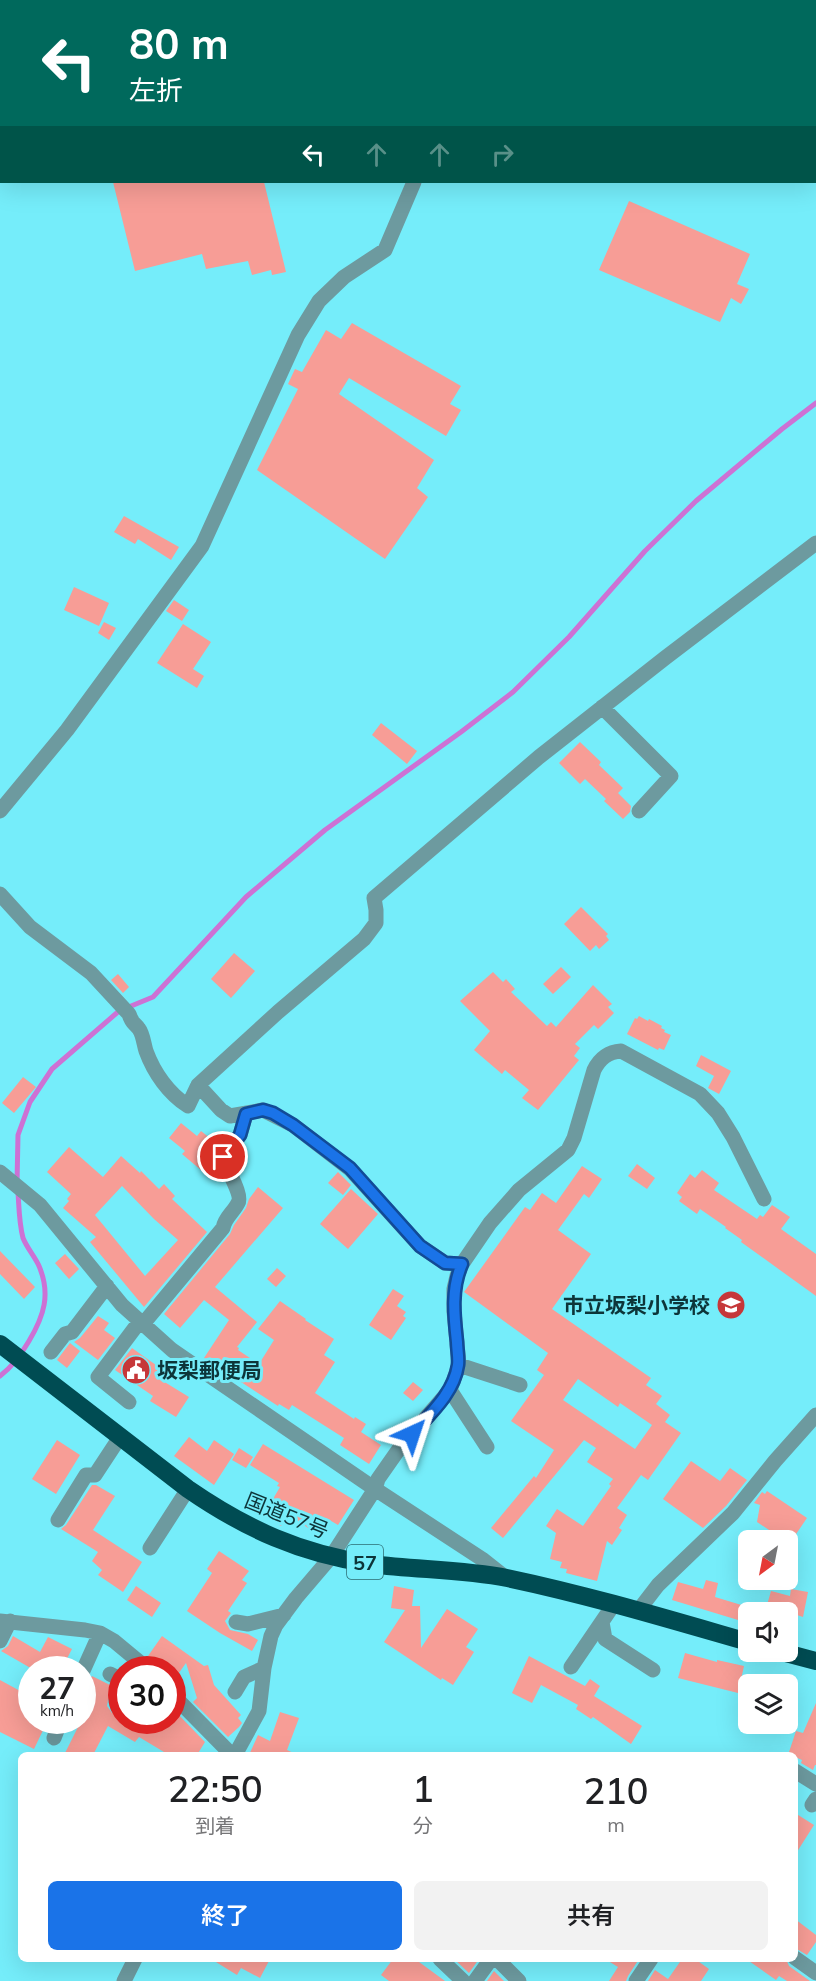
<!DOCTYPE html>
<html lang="ja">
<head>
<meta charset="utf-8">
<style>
  :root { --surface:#fff; --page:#f2f2f2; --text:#202124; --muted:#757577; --accent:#1a73e8 }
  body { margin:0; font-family:Mulish,"Noto Sans JP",sans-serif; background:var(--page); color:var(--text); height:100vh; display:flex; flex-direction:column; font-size:22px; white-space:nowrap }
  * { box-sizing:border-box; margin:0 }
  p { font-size:20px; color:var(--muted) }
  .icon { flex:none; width:33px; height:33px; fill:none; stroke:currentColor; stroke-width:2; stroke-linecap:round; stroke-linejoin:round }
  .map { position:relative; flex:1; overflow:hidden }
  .drawer { position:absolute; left:18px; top:1752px; width:780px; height:210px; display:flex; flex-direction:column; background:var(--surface); border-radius:9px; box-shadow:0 6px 24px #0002 }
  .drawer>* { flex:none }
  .banner { position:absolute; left:0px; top:0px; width:816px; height:183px; box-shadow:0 6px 24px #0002; background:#00695c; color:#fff; overflow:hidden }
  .needle { width:39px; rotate:212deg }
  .tools { position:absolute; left:738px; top:1530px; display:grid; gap:12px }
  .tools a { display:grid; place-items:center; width:60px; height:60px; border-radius:9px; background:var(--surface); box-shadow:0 6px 24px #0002; font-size:30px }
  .speed { position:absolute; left:18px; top:1656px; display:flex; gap:12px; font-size:30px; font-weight:700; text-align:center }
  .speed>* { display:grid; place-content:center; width:78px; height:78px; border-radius:50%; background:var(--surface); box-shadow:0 6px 24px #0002; line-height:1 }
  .speed small { font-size:15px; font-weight:400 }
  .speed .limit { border:9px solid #d22; background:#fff; color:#111 }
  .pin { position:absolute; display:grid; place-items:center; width:51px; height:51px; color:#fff; margin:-26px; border:3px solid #fff; border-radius:50%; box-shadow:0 2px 6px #0007 }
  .me { position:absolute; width:66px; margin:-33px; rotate:42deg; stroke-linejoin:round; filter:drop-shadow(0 0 4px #0008) }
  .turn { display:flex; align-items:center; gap:21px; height:126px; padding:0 30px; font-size:27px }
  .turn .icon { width:78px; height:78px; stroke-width:2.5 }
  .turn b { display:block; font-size:42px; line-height:51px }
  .lanes { display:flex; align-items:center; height:57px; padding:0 30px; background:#0003; justify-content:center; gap:30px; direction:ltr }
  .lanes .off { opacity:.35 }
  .eta { display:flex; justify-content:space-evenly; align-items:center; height:102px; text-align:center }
  .eta b { font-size:36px; font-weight:600; line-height:42px }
  .cta { display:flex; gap:12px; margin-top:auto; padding:12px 30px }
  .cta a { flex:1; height:69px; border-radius:9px; background:var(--accent); color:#fff; font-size:24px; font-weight:600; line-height:69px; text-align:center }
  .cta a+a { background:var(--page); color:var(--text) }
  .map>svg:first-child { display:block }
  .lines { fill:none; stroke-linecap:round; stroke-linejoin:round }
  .stream { stroke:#cd71d4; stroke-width:5 }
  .building { fill:#f79d96; fill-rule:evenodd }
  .minor { stroke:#6d9a9f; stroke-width:15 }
  .highway { stroke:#004c53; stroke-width:18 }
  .route-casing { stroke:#114b97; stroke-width:15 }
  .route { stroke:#1a73e8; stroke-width:10 }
  .labels { text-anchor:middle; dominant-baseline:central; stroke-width:6; stroke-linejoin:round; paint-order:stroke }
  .shield { fill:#75edfa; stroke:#2c6c73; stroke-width:1.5 }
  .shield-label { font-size:20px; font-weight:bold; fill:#0d3539 }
  .poi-label { font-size:21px; font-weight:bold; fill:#0d3539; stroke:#75edfa; text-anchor:end }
  .street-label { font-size:21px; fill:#0d3539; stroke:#75edfa }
</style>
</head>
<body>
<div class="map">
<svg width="816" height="1981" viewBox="0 0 816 1981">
  <rect width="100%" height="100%" fill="#75edfa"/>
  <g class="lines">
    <path class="stream" d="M17 1183 18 1135 30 1102 52 1069 119 1011 153 997 246 897 325 830 461 732 513 692 569 637 645 551 696 501 782 429 816 403
      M0 1376C12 1367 22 1353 29 1341 44 1316 51 1294 39 1266 35 1257 27 1248 23 1238 19 1223 19 1207 18 1192"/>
  </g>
  <path class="building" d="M113 182H264L286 272 272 275 271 270 252 275 248 261 206 269 202 254 135 271Z
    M629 201 750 254 737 284 749 289 741 304 731 298 720 322 599 270Z
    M352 323 461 386 450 404 461 410 446 436 349 378 339 394 434 460 417 488 428 497 385 559 257 470 298 389 288 384 295 369 302 372 326 330 341 339Z
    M124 516 179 547 171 560 138 539 135 544 114 532Z
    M74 587 109 603 99 626 64 610Z
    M174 600 189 610 182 621 166 611Z
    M104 622 116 628 109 640 98 633Z
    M183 624 211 642 193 669 204 676 197 688 157 663Z
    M381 723 417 751 407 764 372 735Z
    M580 742 601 762 599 765 623 788 618 793 631 806 630 812 623 819 604 801 606 799 585 779 580 784 559 763Z
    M581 907 608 934 606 936 609 940 599 949 596 945 590 951 564 924Z
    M234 953 255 971 231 998 211 979Z
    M561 967 571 977 553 994 543 984Z
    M493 972 503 982 506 979 515 989 511 992 547 1026 551 1022 556 1027 593 985 612 1004 608 1007 614 1013 598 1029 594 1025 575 1044 580 1048 574 1056 579 1060 538 1110 522 1098 529 1090 505 1070 502 1074 474 1050 490 1031 460 1001Z
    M118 974 129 987 123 993 111 980Z
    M639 1016 648 1021 649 1019 662 1026 661 1028 665 1030 664 1032 671 1035 664 1050 659 1048 658 1050 627 1034 635 1018 637 1019Z
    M701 1055 731 1071 719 1094 708 1088 714 1076 696 1066Z
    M23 1077 36 1087 14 1113 2 1103Z
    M181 1123 197 1136 201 1131 220 1146 213 1157 202 1171 182 1154 185 1151 169 1138Z
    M69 1147 103 1177 121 1156 140 1173 141 1171 159 1189 164 1184 175 1196 172 1199 207 1232 144 1307 90 1242 96 1237 63 1208 69 1201 67 1199 71 1194 47 1172ZM122 1186 154 1219 178 1240 145 1276 95 1215Z
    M637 1164 655 1178 647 1189 628 1176Z
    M582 1166 602 1179 589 1198 584 1194 558 1230 591 1254 552 1309 651 1378 646 1385 662 1396 656 1404 670 1415 665 1422 681 1433 648 1480 641 1475 617 1508 627 1515 619 1528 622 1530 612 1545 607 1541 597 1581 566 1573 567 1569 560 1568 562 1562 550 1559 556 1533 546 1526 557 1509 583 1526 611 1486 609 1484 613 1479 587 1462 596 1448 584 1440 503 1538 491 1528 534 1476 536 1478 554 1450 511 1421 544 1375 537 1370 548 1353 464 1292 525 1207 530 1210 542 1193 556 1203ZM578 1379 618 1407 620 1403 652 1425 635 1449 563 1400Z
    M702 1170 719 1183 714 1190 757 1219 760 1215 763 1217 772 1205 790 1217 781 1229 816 1254V1296L741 1242 742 1240 725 1228 726 1227 700 1209 697 1214 679 1201 682 1197 677 1193 690 1174 695 1178Z
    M338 1172 351 1185 343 1195 328 1183Z
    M258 1187 283 1208 215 1287 257 1322 237 1347 239 1348 238 1350 259 1364 274 1340 258 1329 280 1301 306 1319 305 1320 334 1339 324 1355 335 1362 315 1393 354 1419 355 1417 366 1424 361 1432 381 1445 369 1464 340 1445 344 1438 292 1405 289 1410 279 1404 278 1406 204 1358 229 1320 204 1300 180 1328 164 1314 230 1234 234 1225 246 1208 249 1199Z
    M351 1189 378 1214 348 1249 320 1224Z
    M0 1251 35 1287 24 1299 0 1274Z
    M65 1254 79 1269 69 1279 55 1263Z
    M277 1268 286 1276 276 1287 267 1279Z
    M393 1289 404 1296 397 1306 406 1312 403 1316 406 1318 391 1340 369 1325Z
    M98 1316 109 1323 104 1330 115 1338 98 1360 74 1342 80 1338Z
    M70 1343 80 1351 67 1368 57 1360Z
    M132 1348 163 1370 158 1378 189 1397 176 1417 150 1401 153 1396 115 1370Z
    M413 1382 423 1390 413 1401 403 1393Z
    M189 1437 207 1451 214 1440 234 1454 214 1485 174 1456Z
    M57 1440 80 1455 56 1494 32 1479Z
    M263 1444 354 1500 338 1525 326 1518 316 1533 288 1515 281 1526 263 1516 280 1487 277 1486 279 1483 250 1465Z
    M239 1448 253 1457 246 1468 232 1460Z
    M691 1461 720 1481 730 1468 747 1480 726 1506 703 1528 663 1499Z
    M92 1485H96L115 1496 93 1530 142 1562 123 1592 98 1575 102 1570 92 1561 98 1552 61 1529 66 1525Z
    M767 1491 807 1518 792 1540H784L757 1522 760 1505 754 1503 762 1492 765 1494Z
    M219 1551 249 1571 242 1580 247 1583 228 1611 231 1613 225 1621 230 1630 248 1634 258 1640 252 1651 220 1633 187 1611 212 1573 207 1569Z
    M706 1580 718 1583 715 1597 748 1607V1623L672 1600 678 1582 703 1589Z
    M136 1586 161 1603 152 1617 127 1600Z
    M394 1586 414 1590 412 1606H420L421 1648 447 1609 478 1629 466 1647 474 1652 453 1685 442 1678 441 1680 384 1642 405 1610 391 1608Z
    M791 1589 808 1592 803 1617 788 1612H765L771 1591 790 1596Z
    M13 1636 40 1652 48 1637 72 1649 61 1670H34L1 1651 8 1646Z
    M162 1636 204 1666 208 1665 214 1685 241 1715 238 1718 242 1723 239 1727 228 1737 193 1702 197 1698 186 1663 176 1677 172 1675V1670H165L148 1656Z
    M685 1653 717 1662V1660L744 1666 738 1693 678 1678Z
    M529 1656 585 1686 590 1679 600 1686 594 1696 642 1726 631 1744 593 1717 591 1719 576 1709 578 1705 541 1685 532 1703 512 1693Z
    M32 1672V1720H48L34 1749 0 1732V1680L22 1692Z
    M92 1676 116 1688 108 1700 107 1706 112 1713 122 1714V1720H137L149 1728 154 1720H172V1708L205 1742 197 1755H169L139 1737 135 1742 108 1726 93 1755H64L91 1701 82 1697V1692Z
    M816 1703V1765H815L813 1770 801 1763 802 1760 795 1757V1755H788L796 1731 803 1733Z
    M280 1712 299 1718 287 1750 298 1755H249L258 1735 270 1741Z
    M795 1813 814 1825 795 1855Z
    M795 1919 816 1935V1942L807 1955 795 1948Z
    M211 1959H270L260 1978 241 1968 237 1975Z
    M393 1959H415L445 1981H389L381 1975Z
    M454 1959H479L469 1973Z
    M605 1959H639L628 1976 626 1981H609L618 1967Z
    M682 1959H695L709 1969 701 1981H648L655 1970 668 1979Z
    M746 1959H786L789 1966 810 1981H787L779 1976 776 1980Z
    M494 1971 504 1981H487Z"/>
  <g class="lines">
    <path class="minor" d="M610 2 611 0
      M602 707 671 776 639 811
      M0 811 67 730 202 546 298 335 319 301 344 277 385 250 414 182
      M0 894 30 927 91 973 129 1014C132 1024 134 1022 139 1029 143 1034 144 1045 146 1051 154 1073 169 1094 188 1106L198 1085 278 1012 364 939 376 923V910L374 898 539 757 665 658 816 543
      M198 1085 221 1110 230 1116 263 1110 293 1125 350 1169 420 1246 445 1263 462 1264
      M0 1172 40 1205 122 1305 172 1350 375 1489 482 1559 506 1578
      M143 1324 223 1228C225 1217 233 1213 238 1203 243 1195 226 1168 223 1157L240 1135 246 1114
      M51 1352 65 1334 72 1332 107 1286
      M459 1365 520 1385
      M450 1390 487 1447
      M129 1402 98 1377 140 1321
      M58 1520 86 1475H95L120 1437
      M150 1548 188 1489
      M638 1611 658 1585 733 1513 775 1461 816 1415
      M0 1621 85 1630 100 1633 114 1641 149 1670
      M236 1622 248 1624 284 1615
      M602 1622 605 1639 653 1670
      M0 1641 10 1621
      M571 1667 614 1604
      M82 1673 100 1633
      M110 1674 122 1680
      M235 1692 244 1677 264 1668
      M172 1694 232 1755
      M117 1705 122 1696
      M54 1738 61 1720
      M235 1755 259 1711 264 1668 271 1636 276 1625 296 1598 331 1557 375 1489 378 1479 399 1449 450 1390 459 1365 454 1311V1289L457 1276 462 1264 490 1223 519 1190 568 1150 574 1138 594 1070C600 1058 608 1052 621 1051L700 1094 718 1113 733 1137 764 1199
      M795 1771 816 1784
      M812 1805 816 1799
      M795 1958 816 1973
      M440 1959 463 1981
      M497 1959 519 1981
      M124 1981 135 1959
      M475 1981 491 1959
      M636 1981 651 1959"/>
    <path class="highway" d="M0 1344 188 1489C246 1529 301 1554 371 1564 416 1570 462 1569 507 1578 588 1595 668 1619 748 1642
      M782 1652 816 1661"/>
  </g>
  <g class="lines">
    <g class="route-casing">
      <path id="route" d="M223 1157 240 1135 246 1114 263 1110 273 1113 293 1125 350 1168 420 1246 445 1263 462 1264C451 1289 454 1315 457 1342 457 1349 459 1358 458 1365 454 1393 430 1414 412 1434"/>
    </g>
    <use href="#route" class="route"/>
  </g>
  <defs>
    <g id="school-disc" transform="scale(1.5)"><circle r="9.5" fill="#c63739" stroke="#75edfa"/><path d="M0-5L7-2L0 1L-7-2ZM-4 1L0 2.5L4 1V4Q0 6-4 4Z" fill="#fff"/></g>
    <g id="civic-disc" transform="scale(1.5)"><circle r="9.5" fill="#c63739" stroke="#75edfa"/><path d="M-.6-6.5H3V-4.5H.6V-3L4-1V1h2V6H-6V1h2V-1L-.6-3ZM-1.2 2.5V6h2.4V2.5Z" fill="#fff"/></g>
  </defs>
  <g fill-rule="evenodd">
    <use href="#school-disc" x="731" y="1305"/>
    <use href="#civic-disc" x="136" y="1370"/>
  </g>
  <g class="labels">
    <rect class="shield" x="347" y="1545" width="36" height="34" rx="4.5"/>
    <g class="shield-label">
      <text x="365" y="1562">57</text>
    </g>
    <g class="poi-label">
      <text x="710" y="1305">市立坂梨小学校</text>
      <text x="157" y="1370" text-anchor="start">坂梨郵便局</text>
    </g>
    <g class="street-label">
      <text transform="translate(287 1515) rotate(22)">国道57号</text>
    </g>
  </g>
</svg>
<div class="tools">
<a><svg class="needle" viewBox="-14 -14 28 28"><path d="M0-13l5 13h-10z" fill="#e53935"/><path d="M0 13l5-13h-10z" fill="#757577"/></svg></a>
<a><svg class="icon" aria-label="sound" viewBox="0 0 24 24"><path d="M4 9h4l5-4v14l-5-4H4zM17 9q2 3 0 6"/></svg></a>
<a><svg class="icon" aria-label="layers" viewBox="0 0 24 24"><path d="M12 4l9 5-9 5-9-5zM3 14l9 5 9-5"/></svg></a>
</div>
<div class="speed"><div>27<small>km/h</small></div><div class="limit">30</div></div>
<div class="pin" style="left:223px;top:1157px;background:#d93025"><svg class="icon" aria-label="arrive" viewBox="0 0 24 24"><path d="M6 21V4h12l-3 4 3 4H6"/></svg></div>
<svg class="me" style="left:412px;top:1434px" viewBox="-20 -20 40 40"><path d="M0-17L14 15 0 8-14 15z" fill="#1a73e8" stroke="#fff" stroke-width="4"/></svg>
<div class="banner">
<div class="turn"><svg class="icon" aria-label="left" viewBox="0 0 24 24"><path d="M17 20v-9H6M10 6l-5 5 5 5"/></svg><div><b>80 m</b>左折</div></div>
<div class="lanes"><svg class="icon" aria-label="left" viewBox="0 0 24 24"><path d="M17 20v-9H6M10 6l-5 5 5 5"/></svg><svg class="icon off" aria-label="ahead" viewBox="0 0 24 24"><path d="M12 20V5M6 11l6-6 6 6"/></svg><svg class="icon off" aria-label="ahead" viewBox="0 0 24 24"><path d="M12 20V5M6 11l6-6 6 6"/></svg><svg class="icon off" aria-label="right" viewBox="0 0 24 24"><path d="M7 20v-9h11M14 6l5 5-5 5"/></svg></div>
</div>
<section class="drawer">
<div class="eta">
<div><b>22:50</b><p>到着</p></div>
<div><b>1</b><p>分</p></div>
<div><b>210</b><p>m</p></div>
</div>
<div class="cta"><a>終了</a><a>共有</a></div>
</section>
</div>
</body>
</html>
